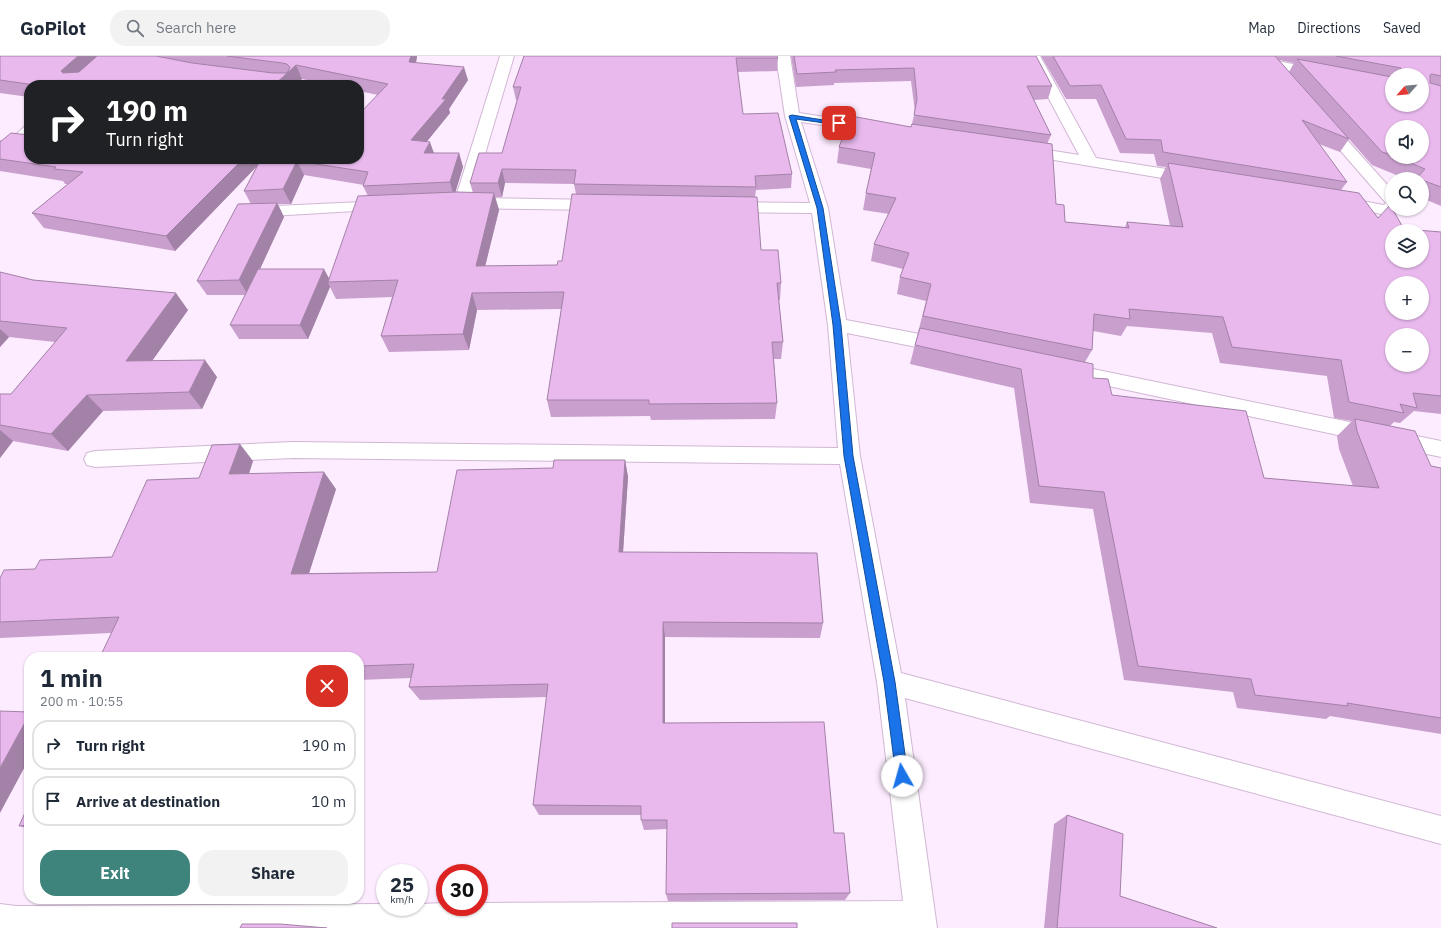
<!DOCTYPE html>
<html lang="en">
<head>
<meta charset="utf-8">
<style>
  :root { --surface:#fff; --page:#f2f2f3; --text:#1f2937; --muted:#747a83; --line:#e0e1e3; --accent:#3e847c }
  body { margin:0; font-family:"IBM Plex Sans",sans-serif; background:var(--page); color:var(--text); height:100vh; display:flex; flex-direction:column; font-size:15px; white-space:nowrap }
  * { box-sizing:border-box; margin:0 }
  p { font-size:13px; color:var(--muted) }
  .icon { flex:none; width:22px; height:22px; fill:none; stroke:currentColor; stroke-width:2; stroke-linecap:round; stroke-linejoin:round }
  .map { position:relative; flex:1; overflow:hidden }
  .details { position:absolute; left:24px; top:596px; width:340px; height:252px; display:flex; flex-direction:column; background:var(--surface); border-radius:16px; box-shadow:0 1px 3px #0004 }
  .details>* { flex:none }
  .hud { position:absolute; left:24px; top:24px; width:340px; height:84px; border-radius:16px; box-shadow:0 1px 3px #0004; background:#202124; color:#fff; overflow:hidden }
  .needle { width:26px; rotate:243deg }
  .buttons { position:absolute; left:1385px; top:12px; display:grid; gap:8px }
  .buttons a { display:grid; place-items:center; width:44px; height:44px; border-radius:50%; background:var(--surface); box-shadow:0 1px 3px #0004; font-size:20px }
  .speed { position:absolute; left:376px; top:808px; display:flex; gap:8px; font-size:20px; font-weight:700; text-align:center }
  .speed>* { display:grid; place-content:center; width:52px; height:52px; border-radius:50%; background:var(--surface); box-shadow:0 1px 3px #0004; line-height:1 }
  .speed small { font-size:10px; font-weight:400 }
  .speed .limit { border:6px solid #d22; background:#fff; color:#111 }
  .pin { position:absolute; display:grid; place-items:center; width:34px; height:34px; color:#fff; margin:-17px; border-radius:8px; box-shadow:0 2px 6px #0006 }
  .me { position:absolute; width:44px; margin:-22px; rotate:353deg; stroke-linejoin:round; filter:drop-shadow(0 0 3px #0008) }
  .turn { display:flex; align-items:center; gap:14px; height:84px; padding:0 16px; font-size:18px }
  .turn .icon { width:52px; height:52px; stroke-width:2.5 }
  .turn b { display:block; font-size:28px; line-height:34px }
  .round { display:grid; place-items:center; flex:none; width:42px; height:42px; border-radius:16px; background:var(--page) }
  .summary { display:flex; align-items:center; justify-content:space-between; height:68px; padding:0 16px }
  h1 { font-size:24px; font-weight:800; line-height:30px }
  .cta { display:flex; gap:8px; margin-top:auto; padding:8px 16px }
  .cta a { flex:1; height:46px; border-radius:16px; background:var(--accent); color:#fff; font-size:16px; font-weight:800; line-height:46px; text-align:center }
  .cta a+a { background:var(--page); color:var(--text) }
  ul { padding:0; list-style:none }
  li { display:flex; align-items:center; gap:12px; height:50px; margin:0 8px 6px; padding:0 8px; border:2px solid var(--line); border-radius:16px }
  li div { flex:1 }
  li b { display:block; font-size:15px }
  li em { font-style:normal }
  header { display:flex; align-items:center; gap:24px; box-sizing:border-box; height:56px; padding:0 20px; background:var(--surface); border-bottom:1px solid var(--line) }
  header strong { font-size:19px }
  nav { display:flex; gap:22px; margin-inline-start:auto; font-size:14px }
  .search { width:280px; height:36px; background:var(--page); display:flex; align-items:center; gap:10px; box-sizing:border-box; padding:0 14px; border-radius:16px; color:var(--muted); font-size:15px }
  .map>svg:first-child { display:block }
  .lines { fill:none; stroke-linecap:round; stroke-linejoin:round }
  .minor-casing { stroke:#d1b6d4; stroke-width:2 }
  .minor { fill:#fff; fill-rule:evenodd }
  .wall { fill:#c89fcd; fill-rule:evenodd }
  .shaded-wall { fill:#a382a7 }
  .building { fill:#e9b9ee; stroke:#a382a7; fill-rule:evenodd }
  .route { fill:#1a73e8; stroke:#114b97 }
</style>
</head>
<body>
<header>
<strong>GoPilot</strong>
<div class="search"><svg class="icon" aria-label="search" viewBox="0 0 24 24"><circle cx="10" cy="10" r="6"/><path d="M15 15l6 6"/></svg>Search here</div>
<nav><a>Map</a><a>Directions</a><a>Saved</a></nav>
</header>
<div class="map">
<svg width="1441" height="872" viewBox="0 0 1441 872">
  <rect width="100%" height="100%" fill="#fdecff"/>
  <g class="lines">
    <g class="minor-casing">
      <path id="minor" d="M500 0H514L472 142 599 144 605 146 607 149 605 152 599 154 462 152 456 150 454 147Z
        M776 0H790L799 57 878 69 883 70 885 73 883 76 878 77 801 66 828 152 846 264 946 283 953 285 956 290 953 295 946 297 847 277 860 400 901 617 1441 760V788L905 642 937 872H0V848L16 850 385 848V851H419V848L445 847V851H479V847L903 845 877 626 840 408 293 402 95 411 87 409 84 403 87 397 95 395 293 386 838 392 828 269 812 157 727 156 721 154 719 151 721 148 727 146 810 147 785 60Z
        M1026 0H1040L1096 102 1192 117 1198 119 1200 122 1198 125 1192 127 1018 98 1015 95 1018 92 1023 90 1079 99Z
        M1273 4 1326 15 1328 18 1326 21 1321 22 1268 11 1266 8 1268 5Z
        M1324 63 1329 64 1392 134V153H1399L1398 154 1387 159 1334 149 1332 146 1334 143 1340 141 1384 149 1386 147 1319 70 1317 67 1319 64Z
        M29 70V82L5 104 0 106V93L24 71Z
        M383 145 389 147 391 150 389 153 252 161 246 159 244 156 246 153 252 151Z
        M1064 307 1441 385V401L1057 319 1054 314 1057 309Z"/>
    </g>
    <use href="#minor" class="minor"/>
  </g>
  <path class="wall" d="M0 0H417L416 7 468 24 449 53 450 57 427 85 434 97H459L463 111 455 136 473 137 470 127 502 97 517 44H516L513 31 524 0 778 2 777 15 737 16 743 58 792 118 791 132 756 134 755 141 761 194 781 227 780 244H779L783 286 781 303H774L777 347 775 363 651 364 650 360 551 361 547 344 561 253 477 254 469 294 389 296 381 280 392 241 336 243 330 231 308 283H239L230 269 246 239H207L197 225 251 148 244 135 257 110 175 195 44 172 32 157 68 128H65L63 125 0 115V84L29 103H359L378 39 359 35V29H331L302 23 296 29H29V41L0 37ZM304 119 364 129 363 130 368 140 329 223 260 213 284 161 278 148H291ZM505 127 574 128 576 138 562 205 557 209 485 210 499 154 495 141H502Z
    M791 0H1036L1052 30 1048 43 1033 44 1051 79 1047 88 1056 148 1065 166 1125 171 1127 166 1170 170 1160 123 1166 111 1157 110 1154 98 1120 97 1096 43H1066L1041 0H1441V150L1422 142V123H1406L1372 109 1349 83 1340 96 1319 88 1347 126 1341 134 1378 162 1404 173 1441 176V358L1414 355 1400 367 1394 366 1390 370 1431 410 1441 412V678L1330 660 1326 663 1237 652 1233 636 1124 624 1093 453 1030 447 1014 332 910 308 926 245 897 238 900 221 903 213 871 205 874 188 889 158 863 154 866 137 871 113 837 107 839 91 911 71 915 56 911 25 834 27V29L796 31ZM1279 4 1294 7 1289 16ZM1392 19H1422L1392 49ZM1392 71 1422 101H1392ZM1127 270 1212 277 1220 307 1327 320 1334 362 1352 365 1337 380 1339 393 1353 430 1264 422 1112 339 1093 322 1085 306 1092 294 1093 275 1121 280Z
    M0 216 33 224 188 254 152 305 217 321 202 353 103 355 68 395 13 385 0 402V338H11L55 286 9 281 0 291Z
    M625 404 628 421 623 496 823 567 820 582 665 581V667L834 777 850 837 845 844 668 845 666 838 667 773 644 774 641 764V759H539L533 749 547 641 420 644 409 631 411 622 359 624V601L111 577 0 582V522L35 513 112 501 199 422 253 405 249 418 336 433 309 517 437 516 553 412Z
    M29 748V773L19 770Z
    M1067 759 1120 840 1217 872H1044L1054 768Z"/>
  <path class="shaded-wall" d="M78 0H101L70 29 61 15Z
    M411 0H417L414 20 409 6Z
    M296 9 302 23 296 29H274Z
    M464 11 468 24 449 53 450 57 416 99 411 84 442 43Z
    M430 86 435 100 424 97Z
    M459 97 463 111 454 141 450 126Z
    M243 103H264L175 195 166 180Z
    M297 105 304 119 291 148 283 133Z
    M502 113 505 127 502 141 498 127Z
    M494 137 499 154 481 227 476 210Z
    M277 147 284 161 248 239 239 224Z
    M324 213 331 226H328L330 231 308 283 300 269Z
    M176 237 188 254 140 322 126 305Z
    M472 237 477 254 469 294 463 278Z
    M0 273 9 281 0 291Z
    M205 304 217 321 202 353 189 336Z
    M87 339 103 355 68 395 51 378Z
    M0 374 13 385 0 402Z
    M240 388 253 405 243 435 229 418Z
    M625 404 628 421 622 512 619 496Z
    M324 416 336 433 304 533 291 518Z
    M663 566 665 581V679L663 667Z
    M29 659V703L0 757V712Z"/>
  <path class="building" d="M0 0H78L61 15 63 17 79 16 97 0H156L192 7 273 17H287L290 11 287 8 282 7 227 0H411L409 6 464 11 442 43H446L411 84 430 86 424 97H459L450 126 363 130 368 116 297 105 283 133 244 135 261 103H359V58L388 28 296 9 274 29H35L0 24Z
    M524 0H777L778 2H736L743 58 778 57 792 118 755 120 756 131 574 128 576 114 502 113 498 127H470L479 97H502L521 31H513Z
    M794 0H1036L1052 30H1027L1051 79 914 59 917 43 914 12 835 14 836 16 797 18Z
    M1053 0H1275L1349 83 1302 64 1347 126 1163 96 1161 84 1126 83 1101 29 1070 30Z
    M1336 0H1441V20L1432 18 1430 19V27L1441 30V131L1422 124V123L1417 122 1425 113 1396 101H1422V71H1392V99L1382 96 1297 3 1392 21V49H1422V19H1402L1401 12Z
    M851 60 911 71 912 68 1052 88 1056 148 1064 149 1065 166 1129 172 1127 166 1183 171 1168 107 1359 137 1378 162 1390 149 1404 173 1441 176V340L1413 337 1417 352 1400 348 1404 357 1349 346 1341 304 1232 291 1223 261 1129 253 1130 263 1094 258 1092 294 923 260 931 228 900 221 909 197 874 188 896 142 866 137 875 97 839 91ZM1392 175H1422V205H1392ZM1392 227H1422V257H1392ZM1392 279H1422V309H1392Z
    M11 77 29 79V103H243L166 180 32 157 83 116 54 113 56 111 0 103V86Z
    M457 136 494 137 476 210 557 209 558 205H562L572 138 757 141 761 194H778L781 227H777L783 286H772L777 347 649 348V344H547L564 236 472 237 463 278 381 280 398 224 328 226 358 140Z
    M277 147 239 224 197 225 238 148Z
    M258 213H324L300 269H230Z
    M0 216 33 224 176 237 126 305 205 304 189 336 87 339 51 378 0 369V338H11L67 272 0 265Z
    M920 272 1093 308V322L1108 323 1112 339 1246 355 1264 422 1379 432 1357 375 1355 363 1415 375 1431 410 1441 412V662L1347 647 1348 650 1255 639 1251 623 1138 610 1104 436 1039 430 1021 313 915 289Z
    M240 388 229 418 324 416 291 518 437 516 457 414 553 412 554 404H625L619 496 817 497 823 567 663 566V667L824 666 834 777H844L850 837 666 838 667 764H641V750L533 749 548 628 409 631 414 608 359 610V601H100L119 561 0 566V522L4 514 35 513 40 504 112 501 147 424 199 422 212 389Z
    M0 655 29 656V659L0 712Z
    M29 748V769L19 770Z
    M1067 759 1123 778 1120 840 1217 872H1057Z
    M672 867H797V872H672Z
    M242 868H280L327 872H240Z"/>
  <path class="route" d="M792 59 842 67 839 69 796 63 823 152 841 269 853 400 895 626 908 720 906 724 902 725 898 724 896 720 884 626 844 400 833 269 817 152 789 60Z"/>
</svg>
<div class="buttons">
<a><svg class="needle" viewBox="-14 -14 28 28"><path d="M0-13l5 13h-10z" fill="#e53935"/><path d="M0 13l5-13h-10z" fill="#747a83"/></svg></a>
<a><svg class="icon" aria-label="sound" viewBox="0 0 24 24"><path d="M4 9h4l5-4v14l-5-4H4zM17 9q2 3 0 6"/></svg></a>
<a><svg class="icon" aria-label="search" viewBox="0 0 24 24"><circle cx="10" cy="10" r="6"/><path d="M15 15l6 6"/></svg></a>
<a><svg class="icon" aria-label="layers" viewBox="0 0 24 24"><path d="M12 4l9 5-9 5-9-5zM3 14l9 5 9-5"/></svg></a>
<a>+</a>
<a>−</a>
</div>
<div class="speed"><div>25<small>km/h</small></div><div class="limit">30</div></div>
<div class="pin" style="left:839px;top:67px;background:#d93025"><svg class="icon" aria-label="arrive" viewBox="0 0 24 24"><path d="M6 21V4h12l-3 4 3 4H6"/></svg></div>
<svg class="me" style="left:902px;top:720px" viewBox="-20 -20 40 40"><circle r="19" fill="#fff"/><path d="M0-13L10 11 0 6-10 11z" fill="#1a73e8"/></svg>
<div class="hud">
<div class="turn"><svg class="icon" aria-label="right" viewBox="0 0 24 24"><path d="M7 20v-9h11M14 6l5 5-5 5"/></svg><div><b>190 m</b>Turn right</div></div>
</div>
<section class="details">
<div class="summary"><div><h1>1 min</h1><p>200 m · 10:55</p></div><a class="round" style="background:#d93025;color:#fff"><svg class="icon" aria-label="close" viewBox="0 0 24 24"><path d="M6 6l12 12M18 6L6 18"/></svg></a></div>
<ul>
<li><svg class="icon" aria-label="right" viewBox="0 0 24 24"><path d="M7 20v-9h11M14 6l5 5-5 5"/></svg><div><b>Turn right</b></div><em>190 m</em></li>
<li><svg class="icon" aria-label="arrive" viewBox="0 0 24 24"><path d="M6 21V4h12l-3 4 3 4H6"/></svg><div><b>Arrive at destination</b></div><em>10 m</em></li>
</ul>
<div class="cta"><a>Exit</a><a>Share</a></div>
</section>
</div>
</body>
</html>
